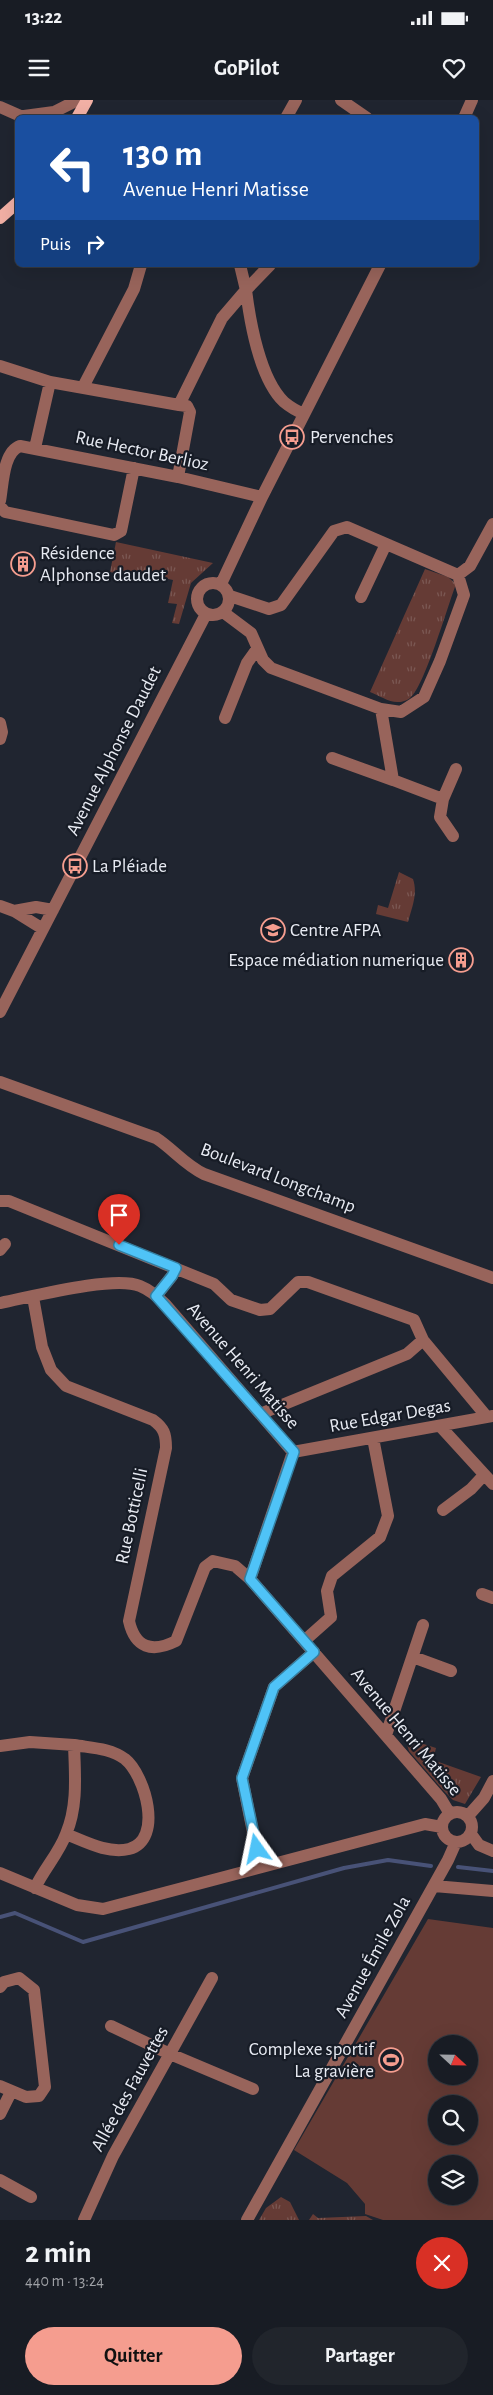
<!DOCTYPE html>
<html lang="fr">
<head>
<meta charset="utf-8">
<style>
  :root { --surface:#181c24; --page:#21252c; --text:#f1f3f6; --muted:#9fa1a6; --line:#363a41; --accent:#f59d8f }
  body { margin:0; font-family:"Alegreya Sans",sans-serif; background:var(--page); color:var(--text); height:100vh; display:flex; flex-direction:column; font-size:19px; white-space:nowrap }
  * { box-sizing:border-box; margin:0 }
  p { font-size:16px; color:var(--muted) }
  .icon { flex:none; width:28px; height:28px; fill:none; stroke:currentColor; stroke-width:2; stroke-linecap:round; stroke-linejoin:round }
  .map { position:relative; height:2120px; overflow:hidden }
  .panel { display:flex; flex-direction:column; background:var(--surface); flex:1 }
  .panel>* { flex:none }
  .hud { position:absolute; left:15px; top:15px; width:464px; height:152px; border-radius:8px; box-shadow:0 5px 20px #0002,0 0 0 1px var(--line); background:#1a4fa0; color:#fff; overflow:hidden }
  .needle { width:32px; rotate:112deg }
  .controls { position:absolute; left:428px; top:1935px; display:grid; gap:10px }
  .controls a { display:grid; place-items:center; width:50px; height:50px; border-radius:50%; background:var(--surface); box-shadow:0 5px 20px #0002,0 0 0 1px var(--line); font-size:25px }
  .pin { position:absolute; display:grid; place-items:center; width:42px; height:42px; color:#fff; margin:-51px -21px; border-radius:50% 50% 50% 0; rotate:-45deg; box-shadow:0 0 5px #0007 }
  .pin .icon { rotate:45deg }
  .me { position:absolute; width:55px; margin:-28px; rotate:348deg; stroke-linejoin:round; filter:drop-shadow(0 0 4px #0008) }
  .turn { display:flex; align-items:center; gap:18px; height:105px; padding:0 25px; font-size:22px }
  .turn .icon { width:65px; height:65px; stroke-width:2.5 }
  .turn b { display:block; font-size:35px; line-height:42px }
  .then { display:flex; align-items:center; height:48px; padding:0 25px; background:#0003; gap:10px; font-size:19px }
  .round { display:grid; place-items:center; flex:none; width:52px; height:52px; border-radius:26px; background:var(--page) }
  .headline { display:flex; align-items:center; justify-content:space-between; height:85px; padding:0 25px }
  h1 { font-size:30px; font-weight:600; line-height:38px }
  .primary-button { display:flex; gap:10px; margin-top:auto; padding:10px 25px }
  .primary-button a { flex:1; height:58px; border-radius:30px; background:var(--accent); color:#111; font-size:20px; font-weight:600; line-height:58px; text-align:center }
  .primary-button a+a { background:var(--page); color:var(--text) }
  .status { display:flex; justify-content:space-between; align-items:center; height:35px; padding:0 25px; background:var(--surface); direction:ltr }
  .status svg { height:14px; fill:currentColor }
  header { display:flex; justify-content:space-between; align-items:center; height:65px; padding:0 25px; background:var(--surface); font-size:22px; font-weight:600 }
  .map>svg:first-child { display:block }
  .grass { fill:url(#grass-tufts) }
  .garden { fill:#653b35; fill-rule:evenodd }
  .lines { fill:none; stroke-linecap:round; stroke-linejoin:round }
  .stream { stroke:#485277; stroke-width:4 }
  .minor { stroke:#98645b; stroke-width:12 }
  .major { stroke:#f2b0a5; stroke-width:12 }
  .route-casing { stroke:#337fa1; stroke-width:12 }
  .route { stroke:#4fc3f7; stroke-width:9 }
  .labels { text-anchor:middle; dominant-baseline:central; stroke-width:4.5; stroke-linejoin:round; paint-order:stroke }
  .poi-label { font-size:19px; fill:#e8ebf3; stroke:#171c26; text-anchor:start }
  .street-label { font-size:19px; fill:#e8ebf3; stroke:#171c26 }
</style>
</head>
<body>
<div class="status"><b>13:22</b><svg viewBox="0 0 49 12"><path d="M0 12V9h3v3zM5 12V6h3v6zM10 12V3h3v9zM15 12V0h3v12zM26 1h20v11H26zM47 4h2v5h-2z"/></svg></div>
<header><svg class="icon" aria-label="menu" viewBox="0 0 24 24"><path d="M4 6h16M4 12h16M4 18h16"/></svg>GoPilot<svg class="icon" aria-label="heart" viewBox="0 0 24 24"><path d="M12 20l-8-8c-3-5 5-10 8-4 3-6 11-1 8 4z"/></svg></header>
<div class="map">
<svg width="493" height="2120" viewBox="0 0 493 2120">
  <defs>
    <pattern id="grass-tufts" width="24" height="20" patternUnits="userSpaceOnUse" patternTransform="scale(1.25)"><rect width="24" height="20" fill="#653b35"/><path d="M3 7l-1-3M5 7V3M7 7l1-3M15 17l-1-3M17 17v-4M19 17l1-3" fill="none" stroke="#7b5853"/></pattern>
  </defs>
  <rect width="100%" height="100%" fill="#202530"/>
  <path class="grass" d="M116 442 213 463 191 483 179 524 172 523 177 504 168 503 173 480 149 475 147 480 110 472Z
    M425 469 448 477 456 484C448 505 424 588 410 598 408 600 402 602 399 602 390 603 378 595 370 592Z
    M399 772 413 779C418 794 412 807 408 822L376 814 378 805 388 808Z
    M405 1638 436 1648 433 1660 481 1677 465 1704 453 1700 442 1689 409 1651Z
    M281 2097 290 2102 299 2120H259L266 2108Z
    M313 2114 318 2118 366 2116 373 2120H309Z"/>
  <path class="garden" d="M428 1819 493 1828V2120H383L365 2114V2104L347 2083 294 2050ZM436 1944H469V1976H436ZM436 2004H469V2036H436ZM436 2064H469V2096H436Z"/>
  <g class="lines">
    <path class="stream" d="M458 1767 493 1771
      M0 1817 15 1813 83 1842 344 1768 388 1760 431 1766"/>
    <path class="minor" d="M341 0 367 18
      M0 7 25 18
      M24 16 54 12 78 0
      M286 18 296 0
      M464 18 472 0
      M270 165 246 190C250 222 260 279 284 302 290 307 297 311 304 314
      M0 266 50 282
      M83 287 134 189 141 165
      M179 305 222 218 246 190 240 165
      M35 348 50 282 179 305 187 306 190 312 178 377
      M0 401C3 385 3 352 20 346L178 377 262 397
      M0 406 5 412 114 435 121 431 134 368
      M197 499a16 16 0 1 1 32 0a16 16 0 1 1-32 0Z
      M221 484 262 397 380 165
      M230 496 269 509 281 505 334 431 347 427 458 475 470 466 493 424
      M361 497 386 444
      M223 512 251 533 263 560 271 568 381 609 393 680 443 699
      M381 609 401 612 424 597 440 561 464 495 458 475
      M225 618 247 563 257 549
      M0 623 2 632 0 639
      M332 658 393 680
      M453 736 440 717 443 699 456 669
      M0 806 14 811 43 829
      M14 811 36 807 53 810
      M0 912 206 514
      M0 982 156 1038C173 1049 185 1065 204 1074L493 1178
      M0 1101H9L214 1184 231 1200 260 1210 270 1209 298 1182H308L414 1220 423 1240 487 1317
      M0 1150 5 1144
      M156 1196 172 1176 175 1168
      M33 1197 42 1247 51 1270 66 1286 153 1320C164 1328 166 1334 166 1348L129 1521C135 1548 152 1553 176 1541L205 1467 213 1461 235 1466 250 1479
      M0 1203C31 1197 114 1175 140 1186 150 1190 158 1197 165 1204L293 1352 250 1479 441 1699 450 1714
      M260 1314 407 1254 423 1240
      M440 1326 493 1384
      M293 1352 493 1316
      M443 1410 471 1389 484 1375
      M482 1494 493 1498
      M304 1541 331 1517 327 1491 332 1476 380 1437 388 1416 373 1338
      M413 1557 451 1571
      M386 1635 423 1525
      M0 1646 30 1642 74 1645C75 1675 78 1706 66 1734 59 1753 44 1769 35 1788
      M442 1727a15 15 0 1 1 30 0a15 15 0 1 1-30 0Z
      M468 1716 484 1698 493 1681
      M66 1734C86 1742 108 1754 129 1749 164 1740 145 1675 125 1659 110 1648 92 1648 74 1645
      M471 1734 479 1745 493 1751
      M260 1767 242 1678 274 1587 314 1552
      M0 1773 77 1805 103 1809 425 1724 442 1727
      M434 1786 493 1791
      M0 1887 4 1882 19 1878 34 1890 45 1987 39 1996 26 1997 0 1986
      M111 1926 170 1954 253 1989
      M0 2014 11 1992
      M0 2080 31 2097
      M84 2120 113 2056 212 1878
      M247 2120 448 1760 456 1742"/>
    <path class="major" d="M77 18 87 0
      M0 118 18 102"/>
  </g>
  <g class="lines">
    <g class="route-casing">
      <path id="route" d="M119 1145 176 1168 172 1176 156 1196 294 1352 250 1479 314 1552 274 1587 242 1678 257 1749"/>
    </g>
    <use href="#route" class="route"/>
  </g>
  <defs>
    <g id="bus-ring" transform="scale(1.25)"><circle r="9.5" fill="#171c26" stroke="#f59d8f" stroke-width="1.5"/><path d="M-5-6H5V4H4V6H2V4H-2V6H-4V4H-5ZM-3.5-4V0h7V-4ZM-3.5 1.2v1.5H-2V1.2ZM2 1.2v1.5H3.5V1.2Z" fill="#f59d8f"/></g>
    <g id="building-ring" transform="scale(1.25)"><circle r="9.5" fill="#171c26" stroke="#f59d8f" stroke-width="1.5"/><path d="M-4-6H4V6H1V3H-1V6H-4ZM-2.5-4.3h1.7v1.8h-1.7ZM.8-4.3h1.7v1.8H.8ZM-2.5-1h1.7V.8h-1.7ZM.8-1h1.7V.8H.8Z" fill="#f59d8f"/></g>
    <g id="university-ring" transform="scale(1.25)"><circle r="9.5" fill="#171c26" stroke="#f59d8f" stroke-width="1.5"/><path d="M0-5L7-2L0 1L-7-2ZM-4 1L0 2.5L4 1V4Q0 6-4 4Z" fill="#f59d8f"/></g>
    <g id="stadium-ring" transform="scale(1.25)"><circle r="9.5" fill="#171c26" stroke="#f59d8f" stroke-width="1.5"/><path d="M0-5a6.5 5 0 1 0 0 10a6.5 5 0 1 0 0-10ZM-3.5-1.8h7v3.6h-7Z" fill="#f59d8f"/></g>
  </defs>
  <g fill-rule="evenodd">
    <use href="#bus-ring" x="292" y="337"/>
    <use href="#building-ring" x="23" y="464"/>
    <use href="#bus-ring" x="75" y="766"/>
    <use href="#university-ring" x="273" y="830"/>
    <use href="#building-ring" x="461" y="860"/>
    <use href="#stadium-ring" x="391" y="1960"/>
  </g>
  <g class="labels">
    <g class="poi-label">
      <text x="310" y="337">Pervenches</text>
      <text x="40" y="453">Résidence<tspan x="40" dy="22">Alphonse daudet</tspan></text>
      <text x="92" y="766">La Pléiade</text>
      <text x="290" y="830">Centre AFPA</text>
      <text x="444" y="860" text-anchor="end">Espace médiation numerique</text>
      <text x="374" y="1949" text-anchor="end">Complexe sportif<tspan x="374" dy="22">La gravière</tspan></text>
    </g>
    <g class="street-label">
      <text transform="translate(142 351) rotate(12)">Rue Hector Berlioz</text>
      <text transform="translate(114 651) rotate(-63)">Avenue Alphonse Daudet</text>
      <text transform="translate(278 1078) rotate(21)">Boulevard Longchamp</text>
      <text transform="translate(243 1266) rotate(49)">Avenue Henri Matisse</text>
      <text transform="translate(390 1316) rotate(-10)">Rue Edgar Degas</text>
      <text transform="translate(132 1416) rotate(-78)">Rue Botticelli</text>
      <text transform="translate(406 1632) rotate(50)">Avenue Henri Matisse</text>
      <text transform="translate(373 1857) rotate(-61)">Avenue Émile Zola</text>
      <text transform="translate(130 1989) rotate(-61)">Allée des Fauvettes</text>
    </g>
  </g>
</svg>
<div class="controls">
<a><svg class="needle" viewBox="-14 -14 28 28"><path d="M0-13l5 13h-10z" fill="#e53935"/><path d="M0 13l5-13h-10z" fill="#9fa1a6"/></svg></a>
<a><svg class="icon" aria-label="search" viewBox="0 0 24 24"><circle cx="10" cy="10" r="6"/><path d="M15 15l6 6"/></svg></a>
<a><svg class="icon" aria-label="layers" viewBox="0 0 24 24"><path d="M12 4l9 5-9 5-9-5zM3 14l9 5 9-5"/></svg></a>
</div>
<div class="pin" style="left:119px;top:1145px;background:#d93025"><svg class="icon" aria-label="arrive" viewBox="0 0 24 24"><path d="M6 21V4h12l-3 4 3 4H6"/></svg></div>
<svg class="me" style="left:257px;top:1749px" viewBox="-20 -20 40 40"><path d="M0-17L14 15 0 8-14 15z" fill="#4fc3f7" stroke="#fff" stroke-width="4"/></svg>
<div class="hud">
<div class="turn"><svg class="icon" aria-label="left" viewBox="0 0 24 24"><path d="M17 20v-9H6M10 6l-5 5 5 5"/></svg><div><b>130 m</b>Avenue Henri Matisse</div></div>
<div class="then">Puis<svg class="icon" aria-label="right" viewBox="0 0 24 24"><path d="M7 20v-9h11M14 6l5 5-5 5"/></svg></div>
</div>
</div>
<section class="panel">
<div class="headline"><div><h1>2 min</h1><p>440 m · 13:24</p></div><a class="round" style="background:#d93025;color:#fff"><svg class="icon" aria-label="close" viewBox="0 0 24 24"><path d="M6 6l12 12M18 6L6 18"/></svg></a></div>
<div class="primary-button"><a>Quitter</a><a>Partager</a></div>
</section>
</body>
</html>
